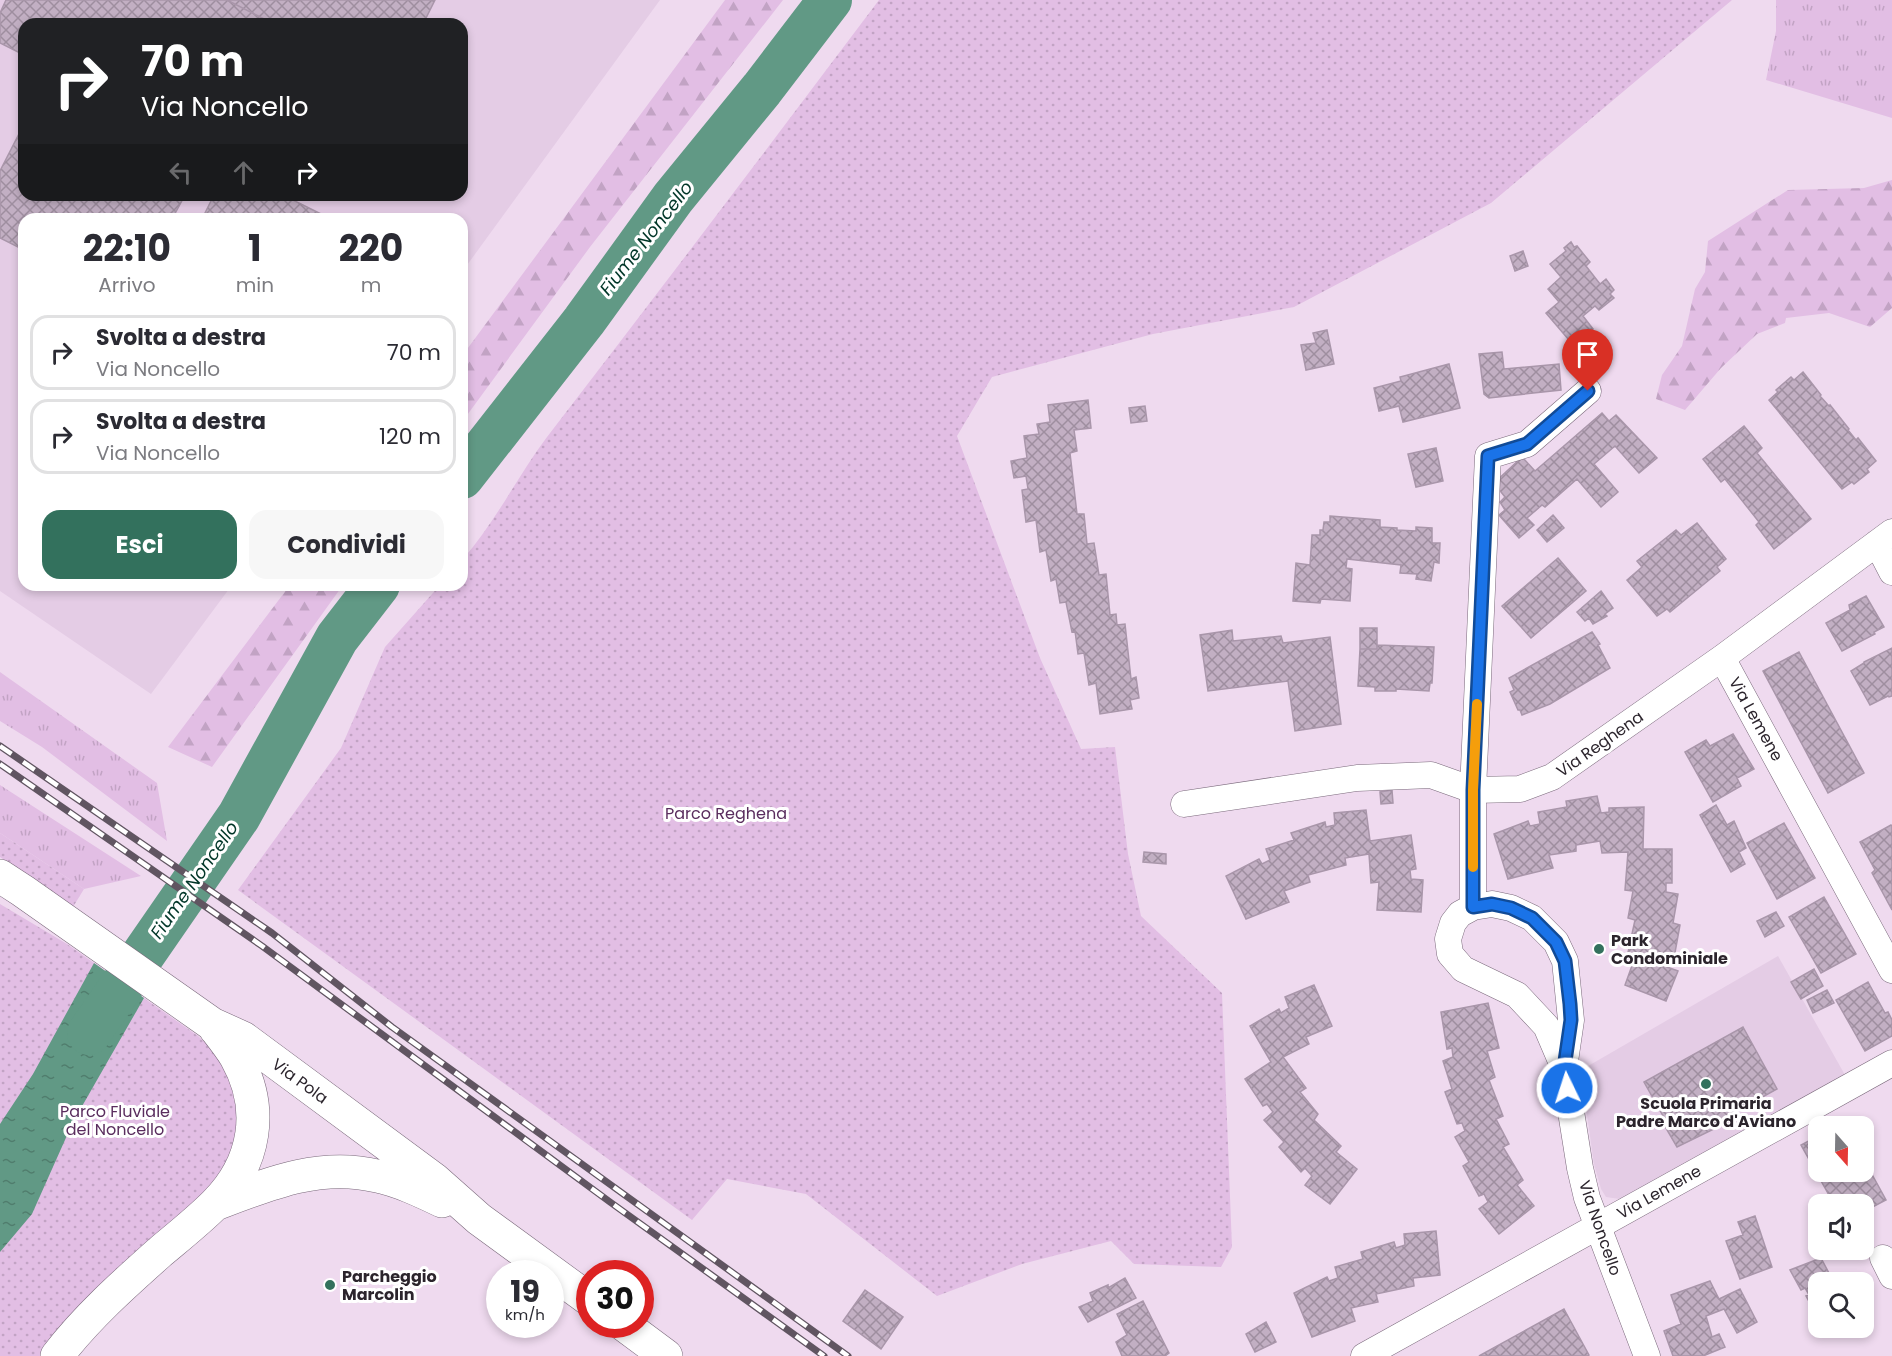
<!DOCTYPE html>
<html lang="it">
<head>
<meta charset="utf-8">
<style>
  :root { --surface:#fff; --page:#f7f7f7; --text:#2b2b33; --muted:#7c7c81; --line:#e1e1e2; --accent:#33715d }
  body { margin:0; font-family:Poppins,sans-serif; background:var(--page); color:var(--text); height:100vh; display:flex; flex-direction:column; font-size:22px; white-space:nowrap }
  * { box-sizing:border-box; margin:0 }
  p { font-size:20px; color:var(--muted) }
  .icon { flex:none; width:33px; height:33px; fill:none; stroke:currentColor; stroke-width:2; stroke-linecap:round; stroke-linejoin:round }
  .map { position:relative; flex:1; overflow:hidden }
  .drawer { position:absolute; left:18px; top:213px; width:450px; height:378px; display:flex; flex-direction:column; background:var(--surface); border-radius:18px; box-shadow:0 3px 9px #0003 }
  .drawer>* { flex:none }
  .hud { position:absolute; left:18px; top:18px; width:450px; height:183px; border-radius:18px; box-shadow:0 3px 9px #0003; background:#202124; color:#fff; overflow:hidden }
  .needle { width:39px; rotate:160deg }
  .tools { position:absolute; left:1808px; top:1116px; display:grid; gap:12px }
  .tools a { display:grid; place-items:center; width:66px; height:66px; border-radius:12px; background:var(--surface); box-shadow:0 3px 9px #0003; font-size:30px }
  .speed { position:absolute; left:486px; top:1260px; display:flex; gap:12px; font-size:30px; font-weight:700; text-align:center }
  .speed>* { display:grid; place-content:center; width:78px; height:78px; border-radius:50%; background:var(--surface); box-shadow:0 3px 9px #0003; line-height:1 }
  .speed small { font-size:15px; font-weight:400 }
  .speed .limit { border:9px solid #d22; background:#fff; color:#111 }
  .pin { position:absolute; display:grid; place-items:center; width:51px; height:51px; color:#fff; margin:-62px -26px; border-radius:50% 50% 50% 0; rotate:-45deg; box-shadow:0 0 6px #0007 }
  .pin .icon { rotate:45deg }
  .me { position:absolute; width:66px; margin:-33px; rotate:356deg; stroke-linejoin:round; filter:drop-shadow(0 0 4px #0008) }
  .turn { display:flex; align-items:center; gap:21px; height:126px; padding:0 24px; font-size:27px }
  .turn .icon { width:78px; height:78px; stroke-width:2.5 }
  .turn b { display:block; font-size:42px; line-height:51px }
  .lanes { display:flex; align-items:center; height:57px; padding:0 24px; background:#0003; justify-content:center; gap:30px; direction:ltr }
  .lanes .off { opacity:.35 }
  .eta { display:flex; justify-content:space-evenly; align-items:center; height:102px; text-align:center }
  .eta b { font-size:36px; font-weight:700; line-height:42px }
  .cta { display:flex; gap:12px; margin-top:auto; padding:12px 24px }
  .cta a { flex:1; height:69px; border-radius:18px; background:var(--accent); color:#fff; font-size:24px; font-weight:700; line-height:69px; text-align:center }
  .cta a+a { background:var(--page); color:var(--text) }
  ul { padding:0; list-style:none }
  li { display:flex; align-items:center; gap:18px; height:75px; margin:0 12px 9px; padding:0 12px; border:3px solid var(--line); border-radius:18px }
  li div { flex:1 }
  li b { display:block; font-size:22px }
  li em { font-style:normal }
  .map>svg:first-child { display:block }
  .built { fill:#e4cce5; fill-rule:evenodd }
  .grass { fill:url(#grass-tufts) }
  .forest { fill:url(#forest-firs) }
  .park { fill:url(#park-dots) }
  .water { fill:url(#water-ripples) }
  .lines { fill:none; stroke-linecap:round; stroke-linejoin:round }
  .river { stroke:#619985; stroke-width:44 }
  .building { fill:url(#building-cross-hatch); stroke:#a996aa; stroke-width:1.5 }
  .minor-casing { stroke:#7a697b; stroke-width:27 }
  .secondary-casing { stroke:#7a697b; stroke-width:34 }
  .minor { stroke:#fff; stroke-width:26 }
  .secondary { stroke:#fff; stroke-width:33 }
  .rail-casing { stroke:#605561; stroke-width:7 }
  .rail { stroke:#fff; stroke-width:4.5; stroke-dasharray:14; stroke-linecap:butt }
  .route-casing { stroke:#114b97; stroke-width:15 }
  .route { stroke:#1a73e8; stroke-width:10 }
  .slow { stroke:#f59e0b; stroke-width:10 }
  .poi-dot { fill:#33715d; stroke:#fff; stroke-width:2 }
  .labels { text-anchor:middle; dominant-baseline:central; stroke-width:6; stroke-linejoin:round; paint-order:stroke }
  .street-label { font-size:16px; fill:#2b242c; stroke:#fff }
  .park-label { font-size:16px; fill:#5a2d5e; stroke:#fff }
  .poi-label { font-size:16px; font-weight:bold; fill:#2b242c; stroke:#fff; text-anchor:start }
  .water-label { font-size:18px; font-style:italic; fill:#013628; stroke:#fff }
</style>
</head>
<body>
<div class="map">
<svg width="1892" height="1356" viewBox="0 0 1892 1356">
  <defs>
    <pattern id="grass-tufts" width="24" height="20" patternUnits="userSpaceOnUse" patternTransform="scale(1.5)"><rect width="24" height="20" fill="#e2bee4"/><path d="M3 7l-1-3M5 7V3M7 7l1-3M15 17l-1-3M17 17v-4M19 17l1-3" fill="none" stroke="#c2a3c4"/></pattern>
    <pattern id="forest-firs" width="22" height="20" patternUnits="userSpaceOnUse" patternTransform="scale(1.5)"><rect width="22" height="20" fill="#e2bee4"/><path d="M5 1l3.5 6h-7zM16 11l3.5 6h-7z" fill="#c2a3c4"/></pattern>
    <pattern id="park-dots" width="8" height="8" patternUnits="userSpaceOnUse" patternTransform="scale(1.5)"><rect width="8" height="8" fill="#e2bee4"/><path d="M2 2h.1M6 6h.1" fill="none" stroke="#c2a3c4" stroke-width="1.8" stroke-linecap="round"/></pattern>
    <pattern id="water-ripples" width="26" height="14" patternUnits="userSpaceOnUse" patternTransform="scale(1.5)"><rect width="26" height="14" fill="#619985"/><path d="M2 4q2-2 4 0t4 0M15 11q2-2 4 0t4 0" fill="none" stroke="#507d6d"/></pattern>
    <pattern id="building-cross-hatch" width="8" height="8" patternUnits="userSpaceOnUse" patternTransform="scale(1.5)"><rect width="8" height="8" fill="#c2afc3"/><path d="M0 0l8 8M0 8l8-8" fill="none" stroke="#9e8e9f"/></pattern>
  </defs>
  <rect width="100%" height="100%" fill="#efdaef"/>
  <path class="built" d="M0 0H660L462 272V219H24V585H232L151 694 0 591ZM24 24H462V195H24Z
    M1778 956 1845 1075 1620 1199 1606 1197 1601 1189 1594 1164 1584 1094 1583 1069Z"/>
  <path class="grass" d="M1776 0H1892V118L1766 80 1776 31Z
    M0 672 157 783 167 841 42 747 0 721Z
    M0 785 141 876 84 889 0 833Z"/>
  <path class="forest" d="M725 0H783L590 247 462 422V356Z
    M1892 180V308L1870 327 1829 313 1786 318 1785 323 1757 334 1721 368 1685 410 1656 399 1662 375 1682 346 1695 289 1705 272 1708 241 1788 190 1864 188Z
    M290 585H343L212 767 168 747Z"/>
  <path class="park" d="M879 0H1732L1491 203 1294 307 1153 334 992 377 957 436 1040 658 1081 749 1115 747 1128 854 1141 916 1222 993 1232 1247 1221 1267 1134 1264 1111 1241 1022 1264 937 1296 806 1194 727 1179 692 1220 238 890 341 748 385 647 440 585H462V560C495 523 517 477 547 437 659 292 769 146 879 0Z
    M0 833 84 889 73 907 0 857Z
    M0 904 67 944 198 1036 221 1057 238 1089 242 1121 233 1157 200 1200 84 1307 41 1356H0Z"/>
  <path class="water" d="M94 963 144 998 73 1122 32 1214 0 1252V1124L33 1074Z"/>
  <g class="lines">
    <path class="river" d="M462 477 584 321 673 198 762 89 830 0
      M89 1033 239 816 337 638 378 585"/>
  </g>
  <path class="building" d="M6 0H227L262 18 259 24H24V55L0 43V13Z
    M227 0H435L423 24H274Z
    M24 124V195H185L172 219H24V250L0 238V171Z
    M214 195H283L331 219H202Z
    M1571 242 1574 247 1577 246 1590 262 1586 266 1600 284 1606 279 1614 290 1610 294 1614 298 1599 310 1595 306 1583 316 1593 329 1574 346 1546 313 1559 302 1548 289 1561 277 1550 264 1566 251 1564 248Z
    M1523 251 1528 266 1515 271 1510 256Z
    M1327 330 1334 364 1306 370 1301 345 1316 343 1313 333Z
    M1502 352 1504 369 1559 364 1561 390 1489 398 1484 394 1479 354Z
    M1449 364 1460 408 1403 422 1399 406 1379 411 1374 388 1401 381 1400 377Z
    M1803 372 1821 395 1820 396 1829 406 1830 405 1849 429 1848 430 1856 440 1858 438 1876 461 1867 469 1869 472 1854 484 1852 482 1842 489 1769 400 1778 392 1776 390 1791 377 1794 380Z
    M1088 400 1091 428 1074 430 1077 451 1070 453 1077 514H1084L1087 544 1094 543 1099 575 1106 574 1110 615 1116 614 1117 625 1125 624 1131 679 1136 677 1139 698 1130 700 1132 709 1100 714 1096 683 1089 685 1084 653 1078 654 1075 631 1072 632 1066 602 1060 603 1056 579 1051 581 1046 550 1040 552 1036 520 1026 522 1022 490 1028 489 1026 476 1014 478 1011 461 1027 458 1024 436 1039 434 1037 424 1050 422 1048 405Z
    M1145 406 1147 421 1131 423 1129 408Z
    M1602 413 1609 421 1616 415 1657 458 1639 473 1615 446 1594 464 1618 492 1601 507 1577 479 1545 507 1542 505 1527 518 1534 525 1519 538 1499 515 1505 510 1500 502 1505 497 1494 483 1522 457 1535 471Z
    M1744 426 1762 448 1757 453 1811 519 1774 549 1756 525 1759 522 1725 479 1721 482 1703 459Z
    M1436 448 1443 481 1416 487 1408 454Z
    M1553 515 1564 528 1547 542 1537 530Z
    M1330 516 1380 520V527L1397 528V530L1416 531V527L1432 528V543H1440L1439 563 1434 562 1431 581 1416 579 1417 574 1400 573 1401 565 1347 559 1346 568 1352 569 1350 601 1321 599 1320 603 1293 601 1296 563 1310 565 1312 535H1320V530H1323L1324 522H1330Z
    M1697 523 1726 559 1717 567 1720 571 1670 612 1667 609 1657 616 1627 580 1642 567 1637 561 1676 530 1681 535Z
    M1558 558 1586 591 1531 638 1502 606Z
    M1601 591 1613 608 1605 614 1607 616 1593 624 1589 618 1585 621 1577 612Z
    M1866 596 1884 627 1874 632 1875 634 1842 651 1826 623 1850 610 1849 605Z
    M1360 628H1377V649H1360Z
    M1232 630 1233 641 1281 636 1283 643 1330 637 1341 724 1295 731 1288 681 1208 691 1200 635Z
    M1592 632 1600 644 1598 645 1610 668 1550 704 1522 715 1520 710H1518L1510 692 1514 690 1509 678Z
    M1377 645 1434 647 1432 683H1430L1429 691 1396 689V691H1375V687L1358 686 1360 649H1377Z
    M1892 648V696L1889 697 1888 696 1870 705 1851 671 1864 663V662Z
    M1799 652 1864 773 1828 793 1763 671Z
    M1733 734 1754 769 1737 778 1741 786 1713 802 1685 752 1706 740 1710 746Z
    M1392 790 1393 803 1381 804 1380 792Z
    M1597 796 1601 813 1609 812V808L1644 807 1643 849H1672V883H1666V892L1678 894 1673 923 1680 925 1674 958H1668L1667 967 1678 971 1666 1001 1625 985 1634 960 1627 957 1635 920 1628 918 1633 891 1625 890 1628 852 1602 853 1600 841 1576 845V851L1549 855 1553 868 1508 879 1494 834 1528 821 1530 826 1540 824 1538 812 1567 807 1566 801Z
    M1716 805 1727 825 1734 821 1746 848 1739 852 1745 864 1731 872 1700 815Z
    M1366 810 1370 841 1411 835 1416 869 1410 870 1411 879 1423 880 1421 912 1377 910 1379 882 1371 883 1369 854 1345 858 1346 865 1308 875 1310 882 1284 891 1289 902 1246 919 1226 876 1259 859 1262 864 1270 860 1266 849 1294 840 1291 833 1325 822 1326 827 1335 825 1334 813Z
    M1784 823 1815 878 1777 899 1747 843Z
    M1891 825 1892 826V910L1872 873 1875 870 1860 842Z
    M1144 852 1166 854V864L1143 862Z
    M1824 897 1856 954 1821 973 1789 917Z
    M1776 912 1784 926 1765 937 1757 921Z
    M1814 969 1823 986 1801 999 1791 982Z
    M1868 982 1885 1013 1888 1012 1892 1020V1036L1865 1051 1836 1000Z
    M1314 985 1332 1026 1306 1037 1309 1044 1283 1057 1306 1088 1300 1092 1318 1114 1314 1120 1341 1146 1336 1152 1357 1169 1330 1204 1305 1185 1312 1176 1305 1168 1301 1172 1279 1147 1284 1142 1264 1120 1273 1112 1267 1104 1263 1106 1245 1079 1271 1062 1250 1026 1279 1009 1281 1013 1289 1008 1285 997Z
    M1827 990 1834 1003 1813 1013 1807 1000Z
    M1488 1003 1499 1048 1487 1051 1495 1077 1489 1080 1503 1116 1496 1119 1509 1144 1503 1147 1523 1180 1517 1185 1534 1206 1499 1234 1479 1209 1488 1202 1484 1194 1479 1196 1463 1166 1469 1162 1455 1137 1465 1131 1462 1123 1457 1124 1445 1092 1452 1089 1443 1061 1453 1057 1452 1048 1447 1049 1441 1012Z
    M1743 1027 1777 1089 1712 1125 1714 1129 1677 1147 1660 1118 1663 1116 1644 1082Z
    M1818 1136V1172H1863V1158L1886 1200 1863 1212V1204H1834L1801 1145Z
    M1755 1216 1772 1267 1740 1279 1726 1241 1743 1235 1738 1222Z
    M1436 1231 1440 1275 1413 1278 1414 1286 1376 1294 1378 1302 1351 1308 1355 1321 1312 1337 1294 1293 1327 1277 1329 1281 1338 1278 1335 1267 1363 1259 1361 1252 1394 1242 1396 1248 1405 1245 1404 1234Z
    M1821 1258 1830 1275 1820 1279 1821 1282H1818V1318L1806 1296 1809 1295 1805 1288 1801 1290 1790 1270Z
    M1125 1278 1136 1298 1088 1322 1079 1307 1093 1301 1090 1293 1108 1285V1288Z
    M1710 1281 1719 1299 1740 1289 1757 1322 1737 1333 1724 1309 1706 1316 1712 1337 1719 1334 1725 1347 1703 1356H1673L1664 1331 1681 1324 1671 1295Z
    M865 1290 903 1317 881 1349 843 1321Z
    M1143 1301 1169 1353 1165 1356H1122L1116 1342 1127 1335 1117 1314Z
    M1564 1309 1589 1355 1588 1356H1479Z
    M1266 1322 1276 1342 1255 1352 1246 1334Z"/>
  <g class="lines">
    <g class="minor-casing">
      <path id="minor" d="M1877 543 1892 572
        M1722 658 1892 970
        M1184 804 1357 778 1431 775 1473 790 1520 789 1552 777 1722 658 1892 532
        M1473 907V790L1488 456 1527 444 1588 391
        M1564 1068 1571 1020 1565 961 1556 942 1532 918 1511 908 1492 904 1473 907 1460 914 1453 923 1448 939 1450 954 1463 969 1517 995 1546 1026 1564 1068 1580 1168 1587 1198 1647 1356
        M1883 1258 1892 1276
        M1364 1356 1892 1063"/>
    </g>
    <g class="secondary-casing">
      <path id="secondary" d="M0 876 23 891 212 1024 243 1038 435 1180 479 1219 590 1300
        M216 1204C268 1184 320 1162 377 1176 400 1181 421 1191 442 1201
        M623 1324 666 1356
        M57 1356C87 1317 123 1285 160 1252 179 1236 198 1221 215 1204 256 1163 265 1108 236 1057 230 1047 222 1037 215 1028"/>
    </g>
    <use href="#minor" class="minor"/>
    <use href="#secondary" class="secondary"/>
    <g class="rail-casing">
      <path id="rail" d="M0 746 272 933 392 1027 848 1356
        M0 764 262 946 610 1202 824 1356"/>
    </g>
    <use href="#rail" class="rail"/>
  </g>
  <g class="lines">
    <g class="route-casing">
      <path id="route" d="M1567 1088 1564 1068 1571 1020 1570 1004 1565 961 1556 942 1532 918 1511 908 1492 904 1473 907V790L1488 456 1527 444 1588 391"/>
    </g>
    <use href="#route" class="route"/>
    <path class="slow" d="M1473 867V790L1477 704"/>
  </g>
  <g class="poi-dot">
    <circle cx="1599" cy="949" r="6"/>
    <circle cx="1706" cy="1084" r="6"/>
    <circle cx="330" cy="1285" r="6"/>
  </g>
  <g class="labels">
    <g class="street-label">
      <text transform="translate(1756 719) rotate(61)">Via Lemene</text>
      <text transform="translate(1600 744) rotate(-35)">Via Reghena</text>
      <text transform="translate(300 1081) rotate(36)">Via Pola</text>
      <text transform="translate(1659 1192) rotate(-29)">Via Lemene</text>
      <text transform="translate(1600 1228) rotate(71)">Via Noncello</text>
    </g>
    <g class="park-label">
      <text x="726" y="813">Parco Reghena</text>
      <text x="115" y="1111">Parco Fluviale<tspan x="115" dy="18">del Noncello</tspan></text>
    </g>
    <g class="poi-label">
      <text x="1611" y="940">Park<tspan x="1611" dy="18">Condominiale</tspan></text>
      <text x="1706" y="1103" text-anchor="middle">Scuola Primaria<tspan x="1706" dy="18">Padre Marco d'Aviano</tspan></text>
      <text x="342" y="1276">Parcheggio<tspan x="342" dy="18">Marcolin</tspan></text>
    </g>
    <g class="water-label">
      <text transform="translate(646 238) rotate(-52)">Fiume Noncello</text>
      <text transform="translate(194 880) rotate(-55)">Fiume Noncello</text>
    </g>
  </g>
</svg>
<div class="tools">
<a><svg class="needle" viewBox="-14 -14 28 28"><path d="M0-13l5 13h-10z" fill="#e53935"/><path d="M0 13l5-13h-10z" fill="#7c7c81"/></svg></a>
<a><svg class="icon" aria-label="sound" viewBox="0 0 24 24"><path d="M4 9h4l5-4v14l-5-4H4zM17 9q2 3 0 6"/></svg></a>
<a><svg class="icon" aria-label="search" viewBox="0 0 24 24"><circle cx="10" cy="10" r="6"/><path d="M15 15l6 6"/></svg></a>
</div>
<div class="speed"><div>19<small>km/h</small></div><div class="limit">30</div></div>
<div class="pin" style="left:1588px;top:391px;background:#d93025"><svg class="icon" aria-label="arrive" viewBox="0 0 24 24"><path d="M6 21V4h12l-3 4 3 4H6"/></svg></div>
<svg class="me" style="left:1567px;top:1088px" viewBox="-20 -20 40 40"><circle r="17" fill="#1a73e8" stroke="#fff" stroke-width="3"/><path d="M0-11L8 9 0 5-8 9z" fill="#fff"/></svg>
<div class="hud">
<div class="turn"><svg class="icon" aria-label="right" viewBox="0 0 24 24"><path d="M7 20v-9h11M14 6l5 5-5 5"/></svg><div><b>70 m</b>Via Noncello</div></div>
<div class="lanes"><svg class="icon off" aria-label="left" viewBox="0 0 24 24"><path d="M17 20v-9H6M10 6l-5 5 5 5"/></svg><svg class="icon off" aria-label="ahead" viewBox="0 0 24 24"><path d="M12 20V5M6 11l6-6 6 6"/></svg><svg class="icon" aria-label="right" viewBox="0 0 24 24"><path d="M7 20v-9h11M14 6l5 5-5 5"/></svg></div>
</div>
<section class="drawer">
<div class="eta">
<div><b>22:10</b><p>Arrivo</p></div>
<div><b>1</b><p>min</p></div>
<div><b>220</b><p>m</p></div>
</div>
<ul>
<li><svg class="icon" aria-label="right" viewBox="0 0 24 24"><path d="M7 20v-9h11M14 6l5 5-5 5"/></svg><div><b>Svolta a destra</b><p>Via Noncello</p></div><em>70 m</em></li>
<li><svg class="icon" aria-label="right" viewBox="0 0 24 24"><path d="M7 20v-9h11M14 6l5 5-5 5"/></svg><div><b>Svolta a destra</b><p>Via Noncello</p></div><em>120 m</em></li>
</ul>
<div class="cta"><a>Esci</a><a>Condividi</a></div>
</section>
</div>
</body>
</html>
